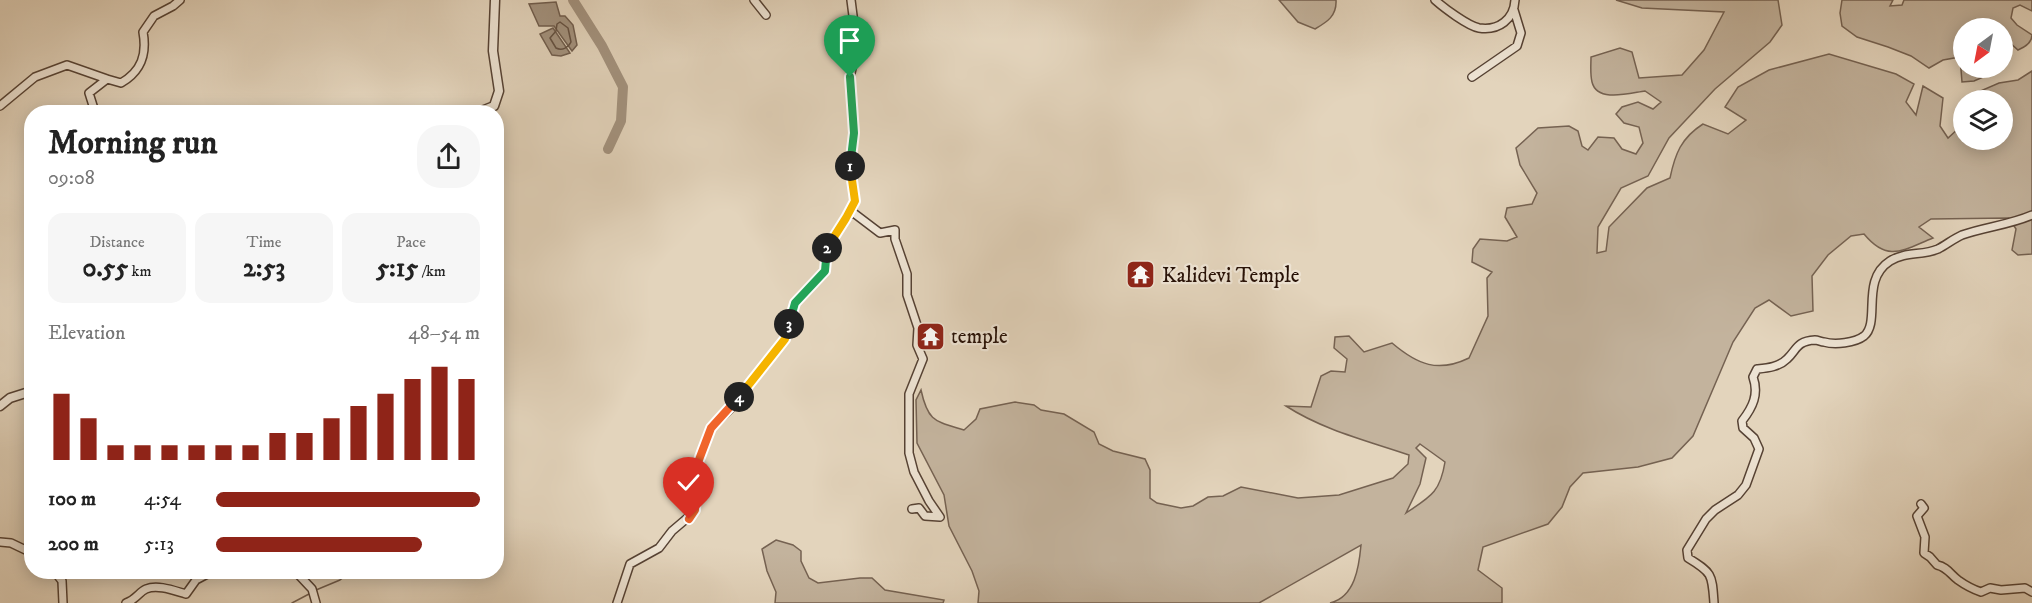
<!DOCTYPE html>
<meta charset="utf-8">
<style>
:root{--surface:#fff;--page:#f6f6f6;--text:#222;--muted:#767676;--accent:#8f2418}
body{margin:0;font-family:"IM FELL DW Pica",serif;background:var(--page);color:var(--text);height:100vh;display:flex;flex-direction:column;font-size:22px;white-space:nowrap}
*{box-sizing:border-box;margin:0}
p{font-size:20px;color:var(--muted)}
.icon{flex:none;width:33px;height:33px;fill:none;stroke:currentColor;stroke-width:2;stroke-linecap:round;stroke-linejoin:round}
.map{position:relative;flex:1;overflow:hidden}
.sheet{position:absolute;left:24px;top:105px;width:480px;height:474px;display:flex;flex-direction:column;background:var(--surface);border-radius:24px;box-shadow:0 3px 15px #0003}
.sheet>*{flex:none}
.needle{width:39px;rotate:212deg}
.tools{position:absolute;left:1953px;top:18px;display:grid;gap:12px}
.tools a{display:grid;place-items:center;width:60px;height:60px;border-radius:50%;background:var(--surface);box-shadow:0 3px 15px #0003;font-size:30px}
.pin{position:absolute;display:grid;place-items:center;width:51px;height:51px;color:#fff;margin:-62px -26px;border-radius:50% 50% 50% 0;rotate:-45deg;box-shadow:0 0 6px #0007}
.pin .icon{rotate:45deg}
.km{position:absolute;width:30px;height:30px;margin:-15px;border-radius:50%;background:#222;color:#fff;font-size:16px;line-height:30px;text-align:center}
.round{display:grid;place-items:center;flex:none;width:63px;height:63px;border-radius:24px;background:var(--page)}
.overview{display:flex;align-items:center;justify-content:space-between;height:102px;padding:0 24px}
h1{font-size:33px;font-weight:800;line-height:45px}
.stats{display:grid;grid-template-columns:repeat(3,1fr);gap:9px;height:102px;padding:6px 24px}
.stats div{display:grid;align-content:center;border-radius:15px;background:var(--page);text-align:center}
.stats b{font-size:26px;font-weight:800}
.stats small{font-size:16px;font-weight:400}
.stats p{font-size:16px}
.chart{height:168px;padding:12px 24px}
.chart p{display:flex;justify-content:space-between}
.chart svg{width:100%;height:108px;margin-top:6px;stroke:var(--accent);stroke-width:6}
ul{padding:0 24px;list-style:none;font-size:20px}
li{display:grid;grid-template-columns:96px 72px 1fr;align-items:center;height:45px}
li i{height:15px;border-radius:8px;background:var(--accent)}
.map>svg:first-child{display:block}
.green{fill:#c3b39d;stroke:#756252;stroke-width:1.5;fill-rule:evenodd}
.water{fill:#a3927e;stroke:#715e4e;stroke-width:1.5}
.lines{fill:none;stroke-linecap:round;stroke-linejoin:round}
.shore{stroke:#655242;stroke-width:1.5}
.stream{stroke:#715e4e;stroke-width:1.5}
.river{stroke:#a3927e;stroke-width:10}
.minor-casing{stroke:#564234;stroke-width:10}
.tertiary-casing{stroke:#564234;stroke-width:11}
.minor{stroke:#ede3d3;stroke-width:7}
.tertiary{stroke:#ede3d3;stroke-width:8}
.split-1-casing{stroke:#fff;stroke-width:12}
.split-2-casing{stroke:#fff;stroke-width:12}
.split-3-casing{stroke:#fff;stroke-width:12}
.split-4-casing{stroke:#fff;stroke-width:12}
.split-5-casing{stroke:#fff;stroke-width:12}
.split-6-casing{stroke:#fff;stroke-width:12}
.split-1{stroke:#22a559;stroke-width:8}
.split-2{stroke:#f5b400;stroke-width:8}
.split-3{stroke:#22a559;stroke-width:8}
.split-4{stroke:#f5b400;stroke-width:8}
.split-5{stroke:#f0652b;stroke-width:8}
.split-6{stroke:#f0652b;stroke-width:8}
.labels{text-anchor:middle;stroke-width:4.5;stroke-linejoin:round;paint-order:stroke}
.poi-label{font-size:21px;fill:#271107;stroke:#ede3d3;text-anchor:start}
</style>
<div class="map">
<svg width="2032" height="603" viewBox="0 0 2032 603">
<rect width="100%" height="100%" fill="#e3d4bc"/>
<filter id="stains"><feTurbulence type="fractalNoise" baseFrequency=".00333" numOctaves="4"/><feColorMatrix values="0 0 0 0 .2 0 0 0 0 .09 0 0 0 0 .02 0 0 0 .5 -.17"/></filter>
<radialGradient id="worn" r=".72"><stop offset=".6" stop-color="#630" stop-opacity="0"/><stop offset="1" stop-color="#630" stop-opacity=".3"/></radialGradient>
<!-- green -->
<path class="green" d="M1279,0H1336C1337,16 1327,22 1315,29L1298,22Z
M1616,0H1778L1782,25L1770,42L1715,89L1669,138L1648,176L1621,188L1598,227L1597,253L1606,251L1609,227L1647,188L1670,178C1675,154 1681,138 1703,124L1728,134L1746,120L1725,107L1738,87L1769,70L1829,54L1896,74L1914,84L1906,102L1916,115L1923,86L1943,98L1940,126L1948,138L1960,127L1961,111L1963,108L1964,140H2002V100H1971L1978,92L1999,83L2018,80L2032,71V254L2018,255L2012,250L2016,229L2009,218L1931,219L1919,227L1933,238C1903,250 1888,263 1864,234L1851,236L1828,255L1812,276L1813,311L1791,316L1769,300L1755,308L1733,342L1693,436L1672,458L1638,467L1583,473L1570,487L1562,507L1548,524L1483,547L1478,570L1502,588V603H1330C1355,597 1359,567 1361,545L1259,603H978L979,591L972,571L949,526L944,495L917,443L916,400L921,390C928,422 935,421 964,430L976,419L980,409L1015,402L1034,405L1041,410L1064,414L1094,432L1099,444L1113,451L1145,459L1150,470V498L1157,503L1181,508L1193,506L1208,497L1223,496L1241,487L1298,498L1339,495L1393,478L1408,464L1409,455C1368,441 1323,430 1286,406L1311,407L1321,376L1331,371L1345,372L1347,359L1334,348L1335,337L1349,336L1364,352L1392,343C1418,365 1438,373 1469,358L1488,316L1487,278L1492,272L1472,262L1473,249L1480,239L1507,241L1517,237L1505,217L1507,208L1532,204L1537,193L1520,165L1516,148L1538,128L1569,126L1578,131L1582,146L1588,150L1598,137L1614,138L1622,149L1636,154L1643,143L1639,127L1624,123L1616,114L1622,107L1638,102L1653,109L1661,102L1645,91C1630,93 1597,103 1592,82C1590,74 1591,65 1591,57L1620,48L1632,52L1639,78L1682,75L1704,50L1724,12L1642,8ZM1420,444L1445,462C1440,493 1430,497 1406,513L1420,484L1426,458L1416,448Z
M1842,0H1893L1890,6L1902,5L1904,0H2032V11L2020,5L2013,8L2011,18L2017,25L2032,35C2032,43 2025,47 2018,50L2008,41L2003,43L2002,28H1964V68H1989L1988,75L1974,81L1962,82L1960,57L1943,60L1929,68L1911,56L1888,47L1857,37L1842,26L1840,13Z
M776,540L793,545L801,551V561L809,578L818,583L860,578H872L885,590L944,600L943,603H775L776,592L767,571L762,549Z"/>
<!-- water -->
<path class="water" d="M556,2L560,16H565L573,25L577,45L572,51L554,26H539L529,4Z
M553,28L570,53L561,56L552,55L540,34Z"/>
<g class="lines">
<!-- shore -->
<path class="shore" d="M560,22L568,28L571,42C568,48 562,51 556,48L550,38L556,31L557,24Z"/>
<!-- stream -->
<path class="stream" d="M316,590L340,580L350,572
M292,603L309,594"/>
<!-- river -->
<path class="river" d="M573,0L602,46L623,87L621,121L608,149"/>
<defs>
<path id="minor" d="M754,0L766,15
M1435,0C1444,8 1468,26 1479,28C1499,31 1514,19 1515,0
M1472,77L1517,46L1521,33L1514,10
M0,106L35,77L67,65L107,79
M95,112L89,93L107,79L121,83C142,71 147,54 143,32L154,16L173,6L180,0
M851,211L880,233L895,230V239L907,274V295L918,328L917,345L923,359L909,394V453L914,472L929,501L940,517L925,516L919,508L912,509
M1921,504L1924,508L1917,516L1925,537L1924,553L1930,557L1937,565C1947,567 1950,574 1958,580C1965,585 1972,589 1981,592L1990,588L2001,590L2025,588L2032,592
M0,542L11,543L32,553
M55,572L62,581L63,603
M296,572L312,589L316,603
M126,603C137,599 139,592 146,589C158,584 175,591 186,594L196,580L211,572
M617,603L630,564L659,548L672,531L692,514L695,510L697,488V465L711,428L732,407L785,339L795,303L825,271L827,247L851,211L855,201L850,162L854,133L850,77L857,47L851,0
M1714,603C1712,575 1713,573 1688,558L1687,550L1706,519L1715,510L1738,495L1746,485L1759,449L1754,438L1743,428L1742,421C1753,407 1759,394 1753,377L1757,369C1767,368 1779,367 1787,359C1797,350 1796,341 1815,340C1818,340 1821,342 1824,342C1835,345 1855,343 1864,336C1881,322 1860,280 1890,261C1906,251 1922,256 1938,249C1946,245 1953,239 1962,235C1985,227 2009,225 2032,215"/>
<path id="tertiary" d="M479,112L494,106L499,91L493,51L495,0
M0,406L10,398L32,391"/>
</defs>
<!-- minor casing -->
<use href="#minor" class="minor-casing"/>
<!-- tertiary casing -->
<use href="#tertiary" class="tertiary-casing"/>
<!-- minor -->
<use href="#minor" class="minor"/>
<!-- tertiary -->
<use href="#tertiary" class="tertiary"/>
</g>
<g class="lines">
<defs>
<path id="split-1" d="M850,166L854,133L850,77"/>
<path id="split-2" d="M827,248L846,218L855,201L850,166"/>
<path id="split-3" d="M789,324L795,303L825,271L827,248"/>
<path id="split-4" d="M739,397L785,339L789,324"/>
<path id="split-5" d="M697,473V465L711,428L739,397"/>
<path id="split-6" d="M689,519L695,510L697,473"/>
</defs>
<!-- split-1 casing -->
<use href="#split-1" class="split-1-casing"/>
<!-- split-2 casing -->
<use href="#split-2" class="split-2-casing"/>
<!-- split-3 casing -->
<use href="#split-3" class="split-3-casing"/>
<!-- split-4 casing -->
<use href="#split-4" class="split-4-casing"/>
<!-- split-5 casing -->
<use href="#split-5" class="split-5-casing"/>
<!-- split-6 casing -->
<use href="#split-6" class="split-6-casing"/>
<!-- split-1 -->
<use href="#split-1" class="split-1"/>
<!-- split-2 -->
<use href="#split-2" class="split-2"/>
<!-- split-3 -->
<use href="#split-3" class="split-3"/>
<!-- split-4 -->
<use href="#split-4" class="split-4"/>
<!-- split-5 -->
<use href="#split-5" class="split-5"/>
<!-- split-6 -->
<use href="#split-6" class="split-6"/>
</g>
<!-- icons -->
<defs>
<symbol id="temple-square" viewBox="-11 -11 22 22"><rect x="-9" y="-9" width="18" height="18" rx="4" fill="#8f2418" stroke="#ede3d3"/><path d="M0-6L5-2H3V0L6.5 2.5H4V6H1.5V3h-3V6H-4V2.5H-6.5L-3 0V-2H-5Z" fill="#fff"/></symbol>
</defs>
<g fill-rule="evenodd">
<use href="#temple-square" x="1124" y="258" width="33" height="33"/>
<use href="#temple-square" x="914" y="320" width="33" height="33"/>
</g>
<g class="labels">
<!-- poi labels -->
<g class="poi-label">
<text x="1162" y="282">Kalidevi Temple</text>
<text x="951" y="343">temple</text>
</g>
</g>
<rect width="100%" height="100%" filter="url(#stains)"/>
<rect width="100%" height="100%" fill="url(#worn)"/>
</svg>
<div class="tools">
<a><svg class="needle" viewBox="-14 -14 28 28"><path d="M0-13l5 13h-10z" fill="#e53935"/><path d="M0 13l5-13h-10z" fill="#767676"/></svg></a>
<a><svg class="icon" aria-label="layers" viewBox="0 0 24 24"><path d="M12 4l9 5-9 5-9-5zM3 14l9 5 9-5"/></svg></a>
</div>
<div class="pin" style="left:850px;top:77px;background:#1e9e55"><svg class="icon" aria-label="arrive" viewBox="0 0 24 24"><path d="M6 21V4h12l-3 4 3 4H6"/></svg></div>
<div class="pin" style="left:689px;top:519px;background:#d93025"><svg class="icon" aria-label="check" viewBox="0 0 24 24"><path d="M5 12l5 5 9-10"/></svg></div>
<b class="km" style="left:850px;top:166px">1</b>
<b class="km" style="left:827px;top:248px">2</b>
<b class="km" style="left:789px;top:324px">3</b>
<b class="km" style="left:739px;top:397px">4</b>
<section class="sheet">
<div class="overview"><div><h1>Morning run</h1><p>09:08</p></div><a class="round"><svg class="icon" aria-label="share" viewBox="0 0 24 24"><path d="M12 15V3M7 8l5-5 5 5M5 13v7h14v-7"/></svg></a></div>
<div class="stats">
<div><p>Distance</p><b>0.55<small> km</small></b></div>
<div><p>Time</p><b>2:53</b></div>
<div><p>Pace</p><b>5:15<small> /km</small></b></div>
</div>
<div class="chart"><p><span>Elevation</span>48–54 m</p>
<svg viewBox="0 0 160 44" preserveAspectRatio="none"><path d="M5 44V17M15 44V27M25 44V38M35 44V38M45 44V38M55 44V38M65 44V38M75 44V38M85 44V33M95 44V33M105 44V27M115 44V22M125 44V17M135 44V11M145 44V6M155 44V11"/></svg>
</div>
<ul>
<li><b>100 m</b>4:54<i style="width:100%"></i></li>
<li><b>200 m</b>5:13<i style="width:78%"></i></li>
</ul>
</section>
</div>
